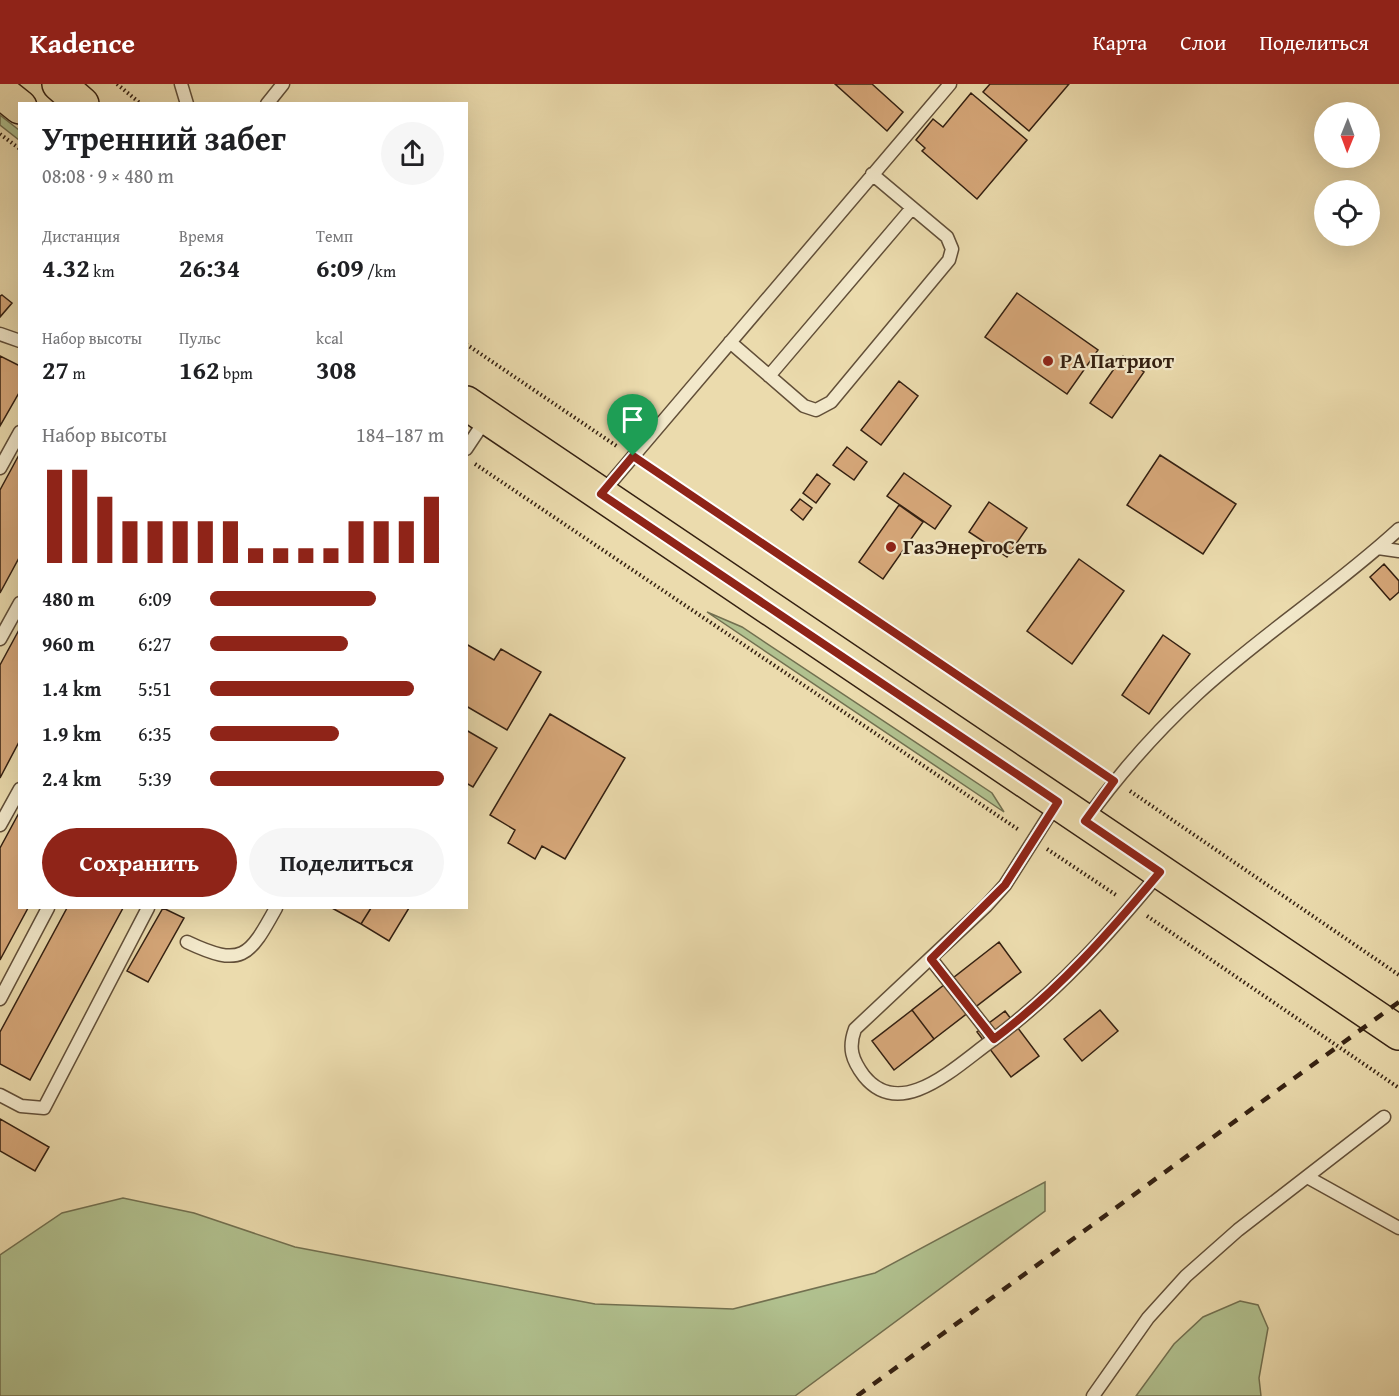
<!DOCTYPE html>
<html lang="ru">
<meta charset="utf-8">
<style>
:root{--surface:#fff;--page:#f6f6f6;--text:#202124;--muted:#757577;--accent:#8f2418}
body{margin:0;font-family:"Gentium Book Plus",serif;background:var(--page);color:var(--text);height:100vh;display:flex;flex-direction:column;font-size:22px;white-space:nowrap}
*{box-sizing:border-box;margin:0}
p{font-size:20px;color:var(--muted)}
.icon{flex:none;width:33px;height:33px;fill:none;stroke:currentColor;stroke-width:2;stroke-linecap:round;stroke-linejoin:round}
.map{position:relative;flex:1;overflow:hidden}
.details{position:absolute;left:18px;top:18px;width:450px;height:807px;display:flex;flex-direction:column;background:var(--surface);border-radius:0px;box-shadow:0 6px 24px #0002}
.details>*{flex:none}
.needle{width:39px;rotate:181deg}
.fabs{position:absolute;left:1314px;top:18px;display:grid;gap:12px}
.fabs a{display:grid;place-items:center;width:66px;height:66px;border-radius:50%;background:var(--surface);box-shadow:0 6px 24px #0002;font-size:30px}
.pin{position:absolute;display:grid;place-items:center;width:51px;height:51px;color:#fff;margin:-62px -26px;border-radius:50% 50% 50% 0;rotate:-45deg;box-shadow:0 0 6px #0007}
.pin .icon{rotate:45deg}
.round{display:grid;place-items:center;flex:none;width:63px;height:63px;border-radius:32px;background:var(--page)}
.headline{display:flex;align-items:center;justify-content:space-between;height:102px;padding:0 24px}
h1{font-size:33px;font-weight:600;line-height:45px}
.figures{display:grid;grid-template-columns:repeat(3,1fr);gap:9px;height:102px;padding:6px 24px}
.figures div{display:grid;align-content:center}
.figures b{font-size:26px;font-weight:600}
.figures small{font-size:16px;font-weight:400}
.figures p{font-size:16px}
.chart{height:168px;padding:12px 24px}
.chart p{display:flex;justify-content:space-between}
.chart svg{width:100%;height:108px;margin-top:6px;stroke:var(--accent);stroke-width:6}
.button{display:flex;gap:12px;margin-top:auto;padding:12px 24px}
.button a{flex:1;height:69px;border-radius:36px;background:var(--accent);color:#fff;font-size:24px;font-weight:600;line-height:69px;text-align:center}
.button a+a{background:var(--page);color:var(--text)}
ul{padding:0 24px;list-style:none;font-size:20px}
li{display:grid;grid-template-columns:96px 72px 1fr;align-items:center;height:45px}
li i{height:15px;border-radius:8px;background:var(--accent)}
header{display:flex;align-items:center;gap:36px;box-sizing:border-box;height:84px;padding:0 30px;background:var(--accent);color:#fff}
header strong{font-size:28px}
nav{display:flex;gap:33px;margin-inline-start:auto;font-size:21px}
.map>svg:first-child{display:block}
.green{fill:#b1c18f;stroke:#727050;stroke-width:1.5}
.building{fill:#d6a779;stroke:#342011;stroke-width:1.5}
.lines{fill:none;stroke-linecap:round;stroke-linejoin:round}
.service-casing{stroke:#624f38;stroke-width:15}
.primary-casing{stroke:#342011;stroke-width:36}
.path{stroke:#342011;stroke-width:4;stroke-dasharray:1.5 3;stroke-linecap:butt}
.service{stroke:#f2e8ca;stroke-width:12}
.primary{stroke:#ebdbad;stroke-width:33}
.rail{stroke:#342011;stroke-width:4.5;stroke-dasharray:10 10;stroke-linecap:butt}
.route-casing{stroke:#fff;stroke-width:12}
.route{stroke:#8f2418;stroke-width:8}
.poi-dot{fill:#8f2418;stroke:#f2e8ca;stroke-width:2}
.labels{text-anchor:middle;stroke-width:4.5;stroke-linejoin:round;paint-order:stroke}
.poi-label{font-size:21px;font-weight:bold;fill:#342011;stroke:#f2e8ca;text-anchor:start}
</style>
<header>
<strong>Kadence</strong>
<nav><a>Карта</a><a>Слои</a><a>Поделиться</a></nav>
</header>
<div class="map">
<svg width="1399" height="1312" viewBox="0 0 1399 1312">
<rect width="100%" height="100%" fill="#ebdbad"/>
<filter id="stains"><feTurbulence type="fractalNoise" baseFrequency=".00333" numOctaves="4"/><feColorMatrix values="0 0 0 0 .2 0 0 0 0 .09 0 0 0 0 .02 0 0 0 .5 -.17"/></filter>
<radialGradient id="worn" r=".72"><stop offset=".6" stop-color="#630" stop-opacity="0"/><stop offset="1" stop-color="#630" stop-opacity=".3"/></radialGradient>
<!-- green -->
<path class="green" d="M0,31L19,46V56L0,41Z
M707,528L742,543L992,709L1004,728Z
M1045,1098V1127L795,1312H0V1171L62,1129L123,1114L194,1129L295,1163L595,1220L733,1225L875,1189Z
M1240,1217L1258,1221L1268,1244L1259,1294L1261,1312H1136L1174,1260L1203,1233Z"/>
<!-- building -->
<path class="building" d="M835,0H872L903,28L887,47Z
M990,0H1069L1029,47L983,8Z
M971,9L1027,56L977,115L922,67L925,64L916,56L933,35L943,43Z
M1017,209L1098,266L1067,310L985,253Z
M2,211L12,219L0,233V212Z
M0,272L20,282V307L0,342Z
M1123,272L1144,288L1112,334L1090,319Z
M899,297L918,312L881,361L861,346Z
M847,363L867,378L854,396L833,381Z
M20,369V472L0,509V406Z
M1160,371L1236,420L1203,470L1127,421Z
M904,389L951,422L935,445L887,412Z
M817,390L830,400L816,419L803,409Z
M800,415L812,424L803,436L791,426Z
M989,418L1027,444L1007,473L969,448Z
M899,421L923,438L883,495L859,478Z
M1079,475L1124,507L1072,580L1027,547Z
M1384,480L1399,497V508L1390,516L1370,493Z
M20,544V656L0,694V581Z
M1163,551L1190,570L1149,630L1122,611Z
M466,560L494,576L501,565L541,588L507,646L466,622Z
M550,630L625,674L565,775L542,762L535,775L508,759L515,746L490,731Z
M466,646L497,664L473,703L466,699Z
M20,727V824H28L0,876V764Z
M67,824H123L30,996L0,980V948Z
M163,824L184,834L148,898L127,887Z
M332,824H371L361,840Z
M371,824H409L389,857L361,840Z
M999,858L1021,888L934,955L912,926Z
M912,926L934,955L894,986L872,957Z
M1100,926L1118,947L1082,977L1064,955Z
M1005,927L1039,972L1011,993L977,948Z
M0,1035L49,1063L35,1087L0,1067Z"/>
<g class="lines">
<defs>
<path id="service" d="M181,0L187,20
M267,20L283,0
M0,250L20,257
M730,258L804,322L816,326L831,318L949,176L952,165L947,153L872,90
M769,292L912,124
M466,365L486,335
M0,384L20,348
M602,409L950,0
M1378,464L1399,467
M0,555L20,519
M1085,737C1118,691 1155,649 1197,610C1261,551 1335,504 1399,445
M0,741L20,705
M187,858C242,884 249,873 276,824
M931,875L994,955C1058,907 1109,850 1160,788
M0,915L48,824
M994,955C959,979 902,1039 864,992C852,976 848,964 855,945L986,822L1005,801L1057,719
M0,1011L21,1022L44,1024L148,824
M1309,1094L1399,1144
M1093,1312L1148,1234L1186,1192L1238,1146L1384,1033"/>
<path id="primary" d="M59,0L82,20
M0,7L20,23
M466,319L1399,949"/>
</defs>
<!-- service casing -->
<use href="#service" class="service-casing"/>
<!-- primary casing -->
<use href="#primary" class="primary-casing"/>
<!-- path -->
<path class="path" d="M117,0L141,20
M0,50L20,65
M466,260L618,363
M475,380L1019,746
M647,382L1101,688
M1130,707L1399,891
M1047,765L1116,811
M1147,832L1399,1004"/>
<!-- service -->
<use href="#service" class="service"/>
<!-- primary -->
<use href="#primary" class="primary"/>
<!-- rail -->
<path class="rail" d="M857,1312L1399,918"/>
</g>
<g class="lines">
<defs>
<path id="route" d="M633,372L1114,697L1085,737L1160,788C1109,849 1058,907 994,955L931,875L1005,801L1058,718L601,410Z"/>
</defs>
<!-- route casing -->
<use href="#route" class="route-casing"/>
<!-- route -->
<use href="#route" class="route"/>
</g>
<!-- markers -->
<g class="poi-dot">
<circle cx="1048" cy="277" r="6"/>
<circle cx="891" cy="463" r="6"/>
</g>
<g class="labels">
<!-- poi labels -->
<g class="poi-label">
<text x="1060" y="284">РА Патриот</text>
<text x="903" y="470">ГазЭнергоСеть</text>
</g>
</g>
<rect width="100%" height="100%" filter="url(#stains)"/>
<rect width="100%" height="100%" fill="url(#worn)"/>
</svg>
<div class="fabs">
<a><svg class="needle" viewBox="-14 -14 28 28"><path d="M0-13l5 13h-10z" fill="#e53935"/><path d="M0 13l5-13h-10z" fill="#757577"/></svg></a>
<a><svg class="icon" aria-label="locate" viewBox="0 0 24 24"><circle cx="12" cy="12" r="6"/><path d="M12 2v4M12 18v4M2 12h4M18 12h4"/></svg></a>
</div>
<div class="pin" style="left:633px;top:372px;background:#1e9e55"><svg class="icon" aria-label="arrive" viewBox="0 0 24 24"><path d="M6 21V4h12l-3 4 3 4H6"/></svg></div>
<section class="details">
<div class="headline"><div><h1>Утренний забег</h1><p>08:08 · 9 × 480 m</p></div><a class="round"><svg class="icon" aria-label="share" viewBox="0 0 24 24"><path d="M12 15V3M7 8l5-5 5 5M5 13v7h14v-7"/></svg></a></div>
<div class="figures">
<div><p>Дистанция</p><b>4.32<small> km</small></b></div>
<div><p>Время</p><b>26:34</b></div>
<div><p>Темп</p><b>6:09<small> /km</small></b></div>
</div>
<div class="figures">
<div><p>Набор высоты</p><b>27<small> m</small></b></div>
<div><p>Пульс</p><b>162<small> bpm</small></b></div>
<div><p>kcal</p><b>308</b></div>
</div>
<div class="chart"><p><span>Набор высоты</span>184–187 m</p>
<svg viewBox="0 0 160 44" preserveAspectRatio="none"><path d="M5 44V6M15 44V6M25 44V17M35 44V27M45 44V27M55 44V27M65 44V27M75 44V27M85 44V38M95 44V38M105 44V38M115 44V38M125 44V27M135 44V27M145 44V27M155 44V17"/></svg>
</div>
<ul>
<li><b>480 m</b>6:09<i style="width:71%"></i></li>
<li><b>960 m</b>6:27<i style="width:59%"></i></li>
<li><b>1.4 km</b>5:51<i style="width:87%"></i></li>
<li><b>1.9 km</b>6:35<i style="width:55%"></i></li>
<li><b>2.4 km</b>5:39<i style="width:100%"></i></li>
</ul>
<div class="button"><a>Сохранить</a><a>Поделиться</a></div>
</section>
</div>
